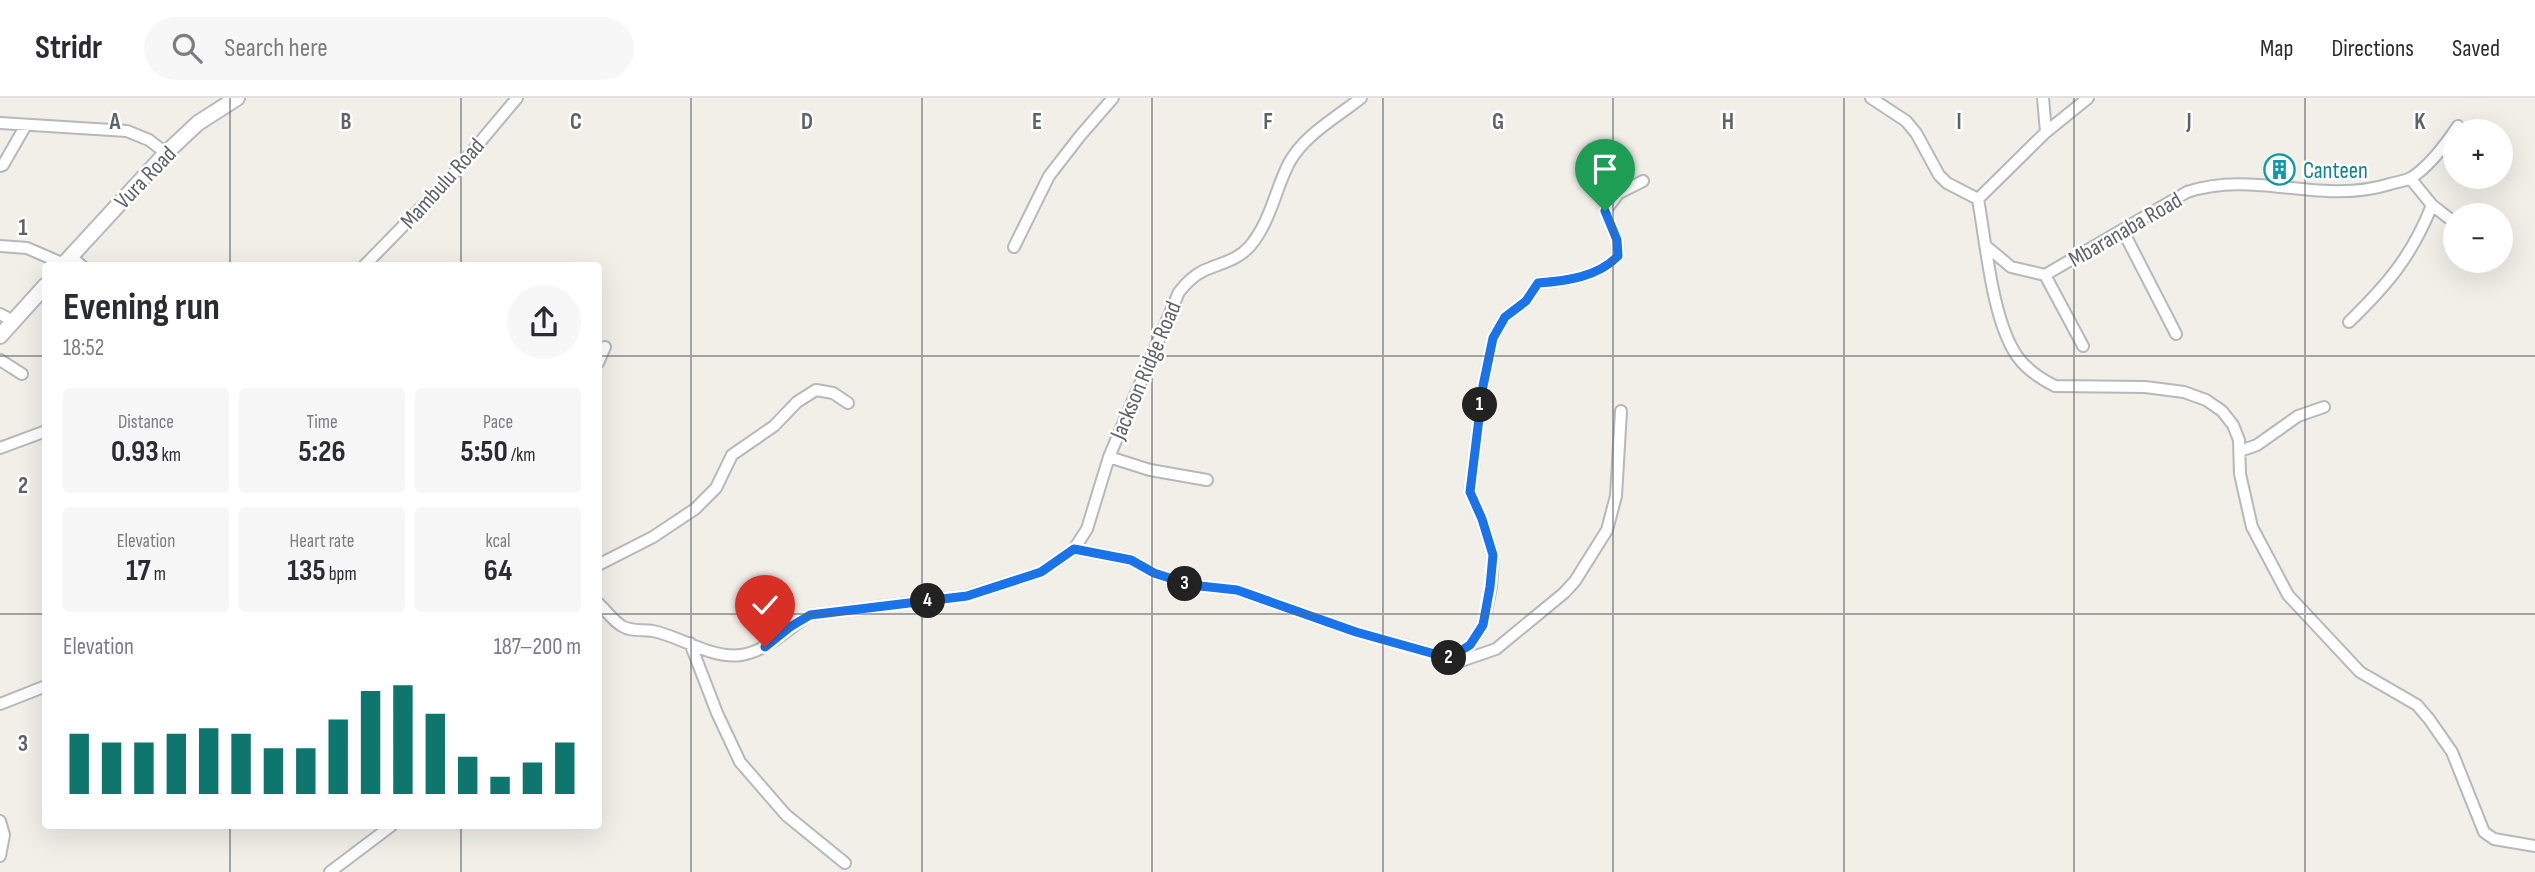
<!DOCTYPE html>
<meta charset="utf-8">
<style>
:root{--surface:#fff;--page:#f7f7f7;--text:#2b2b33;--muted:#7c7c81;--line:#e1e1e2;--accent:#0f766e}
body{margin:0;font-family:"Sofia Sans Condensed",sans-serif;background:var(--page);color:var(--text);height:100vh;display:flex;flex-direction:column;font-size:26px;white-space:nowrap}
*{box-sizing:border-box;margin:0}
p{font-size:23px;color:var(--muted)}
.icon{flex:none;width:38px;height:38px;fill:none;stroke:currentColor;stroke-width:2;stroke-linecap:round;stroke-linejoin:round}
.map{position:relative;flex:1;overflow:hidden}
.side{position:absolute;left:42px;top:164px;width:560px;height:567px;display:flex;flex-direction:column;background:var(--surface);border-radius:7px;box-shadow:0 7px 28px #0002}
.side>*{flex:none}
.fabs{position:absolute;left:2443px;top:21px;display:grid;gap:14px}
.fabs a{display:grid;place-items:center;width:70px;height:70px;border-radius:50%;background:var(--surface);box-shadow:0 7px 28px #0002;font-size:35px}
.pin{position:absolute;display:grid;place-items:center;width:60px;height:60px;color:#fff;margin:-72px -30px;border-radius:50% 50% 50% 0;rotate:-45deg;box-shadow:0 0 7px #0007}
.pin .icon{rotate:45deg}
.km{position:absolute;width:35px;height:35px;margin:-18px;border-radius:50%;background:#222;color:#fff;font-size:19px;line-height:35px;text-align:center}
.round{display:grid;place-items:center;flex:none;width:74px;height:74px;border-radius:37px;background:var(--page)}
.summary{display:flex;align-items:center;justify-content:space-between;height:119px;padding:0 21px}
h1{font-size:38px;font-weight:700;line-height:52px}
.stats{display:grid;grid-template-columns:repeat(3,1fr);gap:10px;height:119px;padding:7px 21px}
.stats div{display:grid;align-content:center;border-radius:7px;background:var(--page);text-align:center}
.stats b{font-size:30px;font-weight:700}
.stats small{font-size:19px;font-weight:400}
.stats p{font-size:19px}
.chart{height:196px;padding:14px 21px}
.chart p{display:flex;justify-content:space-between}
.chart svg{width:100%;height:126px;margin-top:7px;stroke:var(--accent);stroke-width:6}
header{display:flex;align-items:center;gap:42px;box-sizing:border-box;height:98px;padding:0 35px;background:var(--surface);border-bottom:2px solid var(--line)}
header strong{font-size:33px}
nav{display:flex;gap:38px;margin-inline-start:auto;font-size:24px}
.search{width:490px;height:63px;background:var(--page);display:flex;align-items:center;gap:18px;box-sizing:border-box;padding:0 24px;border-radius:38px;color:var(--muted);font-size:26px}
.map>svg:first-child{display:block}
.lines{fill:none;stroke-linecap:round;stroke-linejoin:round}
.street-casing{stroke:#b5b8bc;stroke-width:14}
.secondary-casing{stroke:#b6babf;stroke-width:18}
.street{stroke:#fff;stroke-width:10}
.secondary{stroke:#fff;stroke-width:14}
.route-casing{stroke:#fff;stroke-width:14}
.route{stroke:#1a73e8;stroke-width:9}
.grid{fill:none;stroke:#5f6368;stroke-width:2;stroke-opacity:0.55}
.labels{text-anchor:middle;stroke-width:5;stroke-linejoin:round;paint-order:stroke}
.culture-label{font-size:23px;fill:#0d838f;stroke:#fff;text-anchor:start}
.street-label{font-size:23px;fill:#5f6368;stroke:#fff}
.grid-label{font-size:23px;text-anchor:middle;font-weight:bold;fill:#5f6368;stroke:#fff;stroke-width:5;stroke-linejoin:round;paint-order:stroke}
</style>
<header>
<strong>Stridr</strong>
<div class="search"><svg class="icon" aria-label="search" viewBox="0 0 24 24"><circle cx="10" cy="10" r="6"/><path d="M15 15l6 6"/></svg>Search here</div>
<nav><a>Map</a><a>Directions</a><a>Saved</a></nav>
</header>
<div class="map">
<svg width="2535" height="774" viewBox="0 0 2535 774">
<rect width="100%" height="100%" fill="#f1efe8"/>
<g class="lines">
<defs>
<path id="street" d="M1871,0L1906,23L1916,35L1939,77L1947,85L1978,101
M2043,0L2046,34
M0,25L127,33L149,42L166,55
M0,68L3,67L26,27
M2410,80L2432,107L2455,125
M1978,101C1986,145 1992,222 2017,258C2026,271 2041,281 2055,288L2145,289L2184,294L2206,302L2222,313L2233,327L2239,342L2240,376L2252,429L2288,497L2360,574L2417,607L2429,621L2452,654L2484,734L2494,741L2535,748
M1978,101L2046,34L2088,0
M2123,133L2176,236
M0,148L27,150L64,166
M1986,148L2011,169L2045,177L2187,94C2255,71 2321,108 2390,86C2397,84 2405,83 2411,80C2430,68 2446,46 2458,28
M1014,149L1049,78L1080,38L1113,0
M71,159L82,168
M364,168L449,81L517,0
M2045,177L2083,248
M0,216L13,223
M2349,224C2387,187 2412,158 2432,107
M0,262L22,276
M598,265L605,249
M0,350L46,333
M2240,353L2257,347L2298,318L2324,309
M1109,359L1150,372L1207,382
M1074,451L1131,462L1154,475L1191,487L1237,492L1356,534L1461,563L1496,551L1564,495L1575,483L1607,432L1616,398L1621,313
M598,467L653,439L695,411L716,390L732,357L774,328L797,304L816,292L833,295L848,305
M598,505C606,512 613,523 622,528C631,534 643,531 653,533C682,539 711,561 741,557C768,553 788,530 810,517L966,498L1041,474L1074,451L1087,431L1109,359L1179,194C1186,185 1193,178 1203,173C1220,165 1237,163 1250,148C1271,123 1275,92 1289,65C1304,37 1337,19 1361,0
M690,545L717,615L740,664L786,717L845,765
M1449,560L1470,547L1483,527L1491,489L1493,457L1482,421L1470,394L1483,288L1493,240L1505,219L1526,203L1538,185C1566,183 1598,179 1618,158L1617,142L1605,113L1619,95L1643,83
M0,606L46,588
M0,723L4,737L0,758
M330,774L391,728"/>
<path id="secondary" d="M62,168L166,55L198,25L237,0
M0,238L46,187"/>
</defs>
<!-- street casing -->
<use href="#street" class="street-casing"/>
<!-- secondary casing -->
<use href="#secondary" class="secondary-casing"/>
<!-- street -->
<use href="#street" class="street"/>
<!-- secondary -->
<use href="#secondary" class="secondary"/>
</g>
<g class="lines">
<defs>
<path id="route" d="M765,549L790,529L810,517L967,498L1041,474L1074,451L1131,462L1154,475L1191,487L1237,492L1356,534L1449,560L1470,547L1483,527L1490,489L1493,457L1482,421L1470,394L1483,288L1493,240L1505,219L1526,203L1538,185C1566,183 1598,179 1618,158L1617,142L1605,113"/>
</defs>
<!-- route casing -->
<use href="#route" class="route-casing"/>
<!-- route -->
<use href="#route" class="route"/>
</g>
<!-- grid -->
<path class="grid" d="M230,0V168M461,0V168M691,0V774M922,0V774M1152,0V774M1383,0V774M1613,0V774M1844,0V774M2074,0V774M2305,0V774M0,258H46M598,258H2535M0,516H46M598,516H2535M230,728V774M461,728V774"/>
<!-- icons -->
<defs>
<symbol id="building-ring" viewBox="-11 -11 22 22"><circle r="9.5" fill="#fff" stroke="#0f9aa8" stroke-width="1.5"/><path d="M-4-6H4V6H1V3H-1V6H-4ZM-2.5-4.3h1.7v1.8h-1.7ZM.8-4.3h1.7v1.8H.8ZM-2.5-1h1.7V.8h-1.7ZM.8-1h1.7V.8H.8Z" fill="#0f9aa8"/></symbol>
</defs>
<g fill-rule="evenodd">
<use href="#building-ring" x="2262" y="54" width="35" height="35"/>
</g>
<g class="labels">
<!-- culture labels -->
<g class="culture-label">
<text x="2303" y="80">Canteen</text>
</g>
<!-- street labels -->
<g class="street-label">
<text transform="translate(145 79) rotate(-46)" y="8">Vura Road</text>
<text transform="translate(442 85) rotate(-48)" y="8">Mambulu Road</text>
<text transform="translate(2125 131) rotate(-30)" y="8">Mbaranaba Road</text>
<text transform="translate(1145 272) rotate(-67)" y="8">Jackson Ridge Road</text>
</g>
</g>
<g class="grid-label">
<text x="115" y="31">A</text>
<text x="346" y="31">B</text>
<text x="576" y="31">C</text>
<text x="807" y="31">D</text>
<text x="1037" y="31">E</text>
<text x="1268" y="31">F</text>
<text x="1498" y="31">G</text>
<text x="1728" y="31">H</text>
<text x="1959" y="31">I</text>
<text x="2189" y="31">J</text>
<text x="2420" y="31">K</text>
<text x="23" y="137">1</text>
<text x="23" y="395">2</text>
<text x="23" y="653">3</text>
</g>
</svg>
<div class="fabs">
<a>+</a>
<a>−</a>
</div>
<div class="pin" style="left:1605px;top:113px;background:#1e9e55"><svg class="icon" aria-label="arrive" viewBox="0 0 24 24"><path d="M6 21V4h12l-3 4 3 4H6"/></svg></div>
<div class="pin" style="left:765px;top:549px;background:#d93025"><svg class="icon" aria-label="check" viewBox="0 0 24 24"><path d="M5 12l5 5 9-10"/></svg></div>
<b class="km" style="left:1480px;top:307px">1</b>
<b class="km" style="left:1449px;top:560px">2</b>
<b class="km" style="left:1185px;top:486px">3</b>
<b class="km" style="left:928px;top:503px">4</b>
<section class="side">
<div class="summary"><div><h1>Evening run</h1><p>18:52</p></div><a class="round"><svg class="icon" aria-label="share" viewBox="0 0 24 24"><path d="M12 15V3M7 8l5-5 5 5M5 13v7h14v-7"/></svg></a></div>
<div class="stats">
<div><p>Distance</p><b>0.93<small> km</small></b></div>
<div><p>Time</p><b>5:26</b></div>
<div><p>Pace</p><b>5:50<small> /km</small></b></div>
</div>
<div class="stats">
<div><p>Elevation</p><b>17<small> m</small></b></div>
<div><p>Heart rate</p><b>135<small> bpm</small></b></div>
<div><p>kcal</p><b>64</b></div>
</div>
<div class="chart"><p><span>Elevation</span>187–200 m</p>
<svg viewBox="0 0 160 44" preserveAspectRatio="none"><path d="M5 44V23M15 44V26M25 44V26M35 44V23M45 44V21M55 44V23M65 44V28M75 44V28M85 44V18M95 44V8M105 44V6M115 44V16M125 44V31M135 44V38M145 44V33M155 44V26"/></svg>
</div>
</section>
</div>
